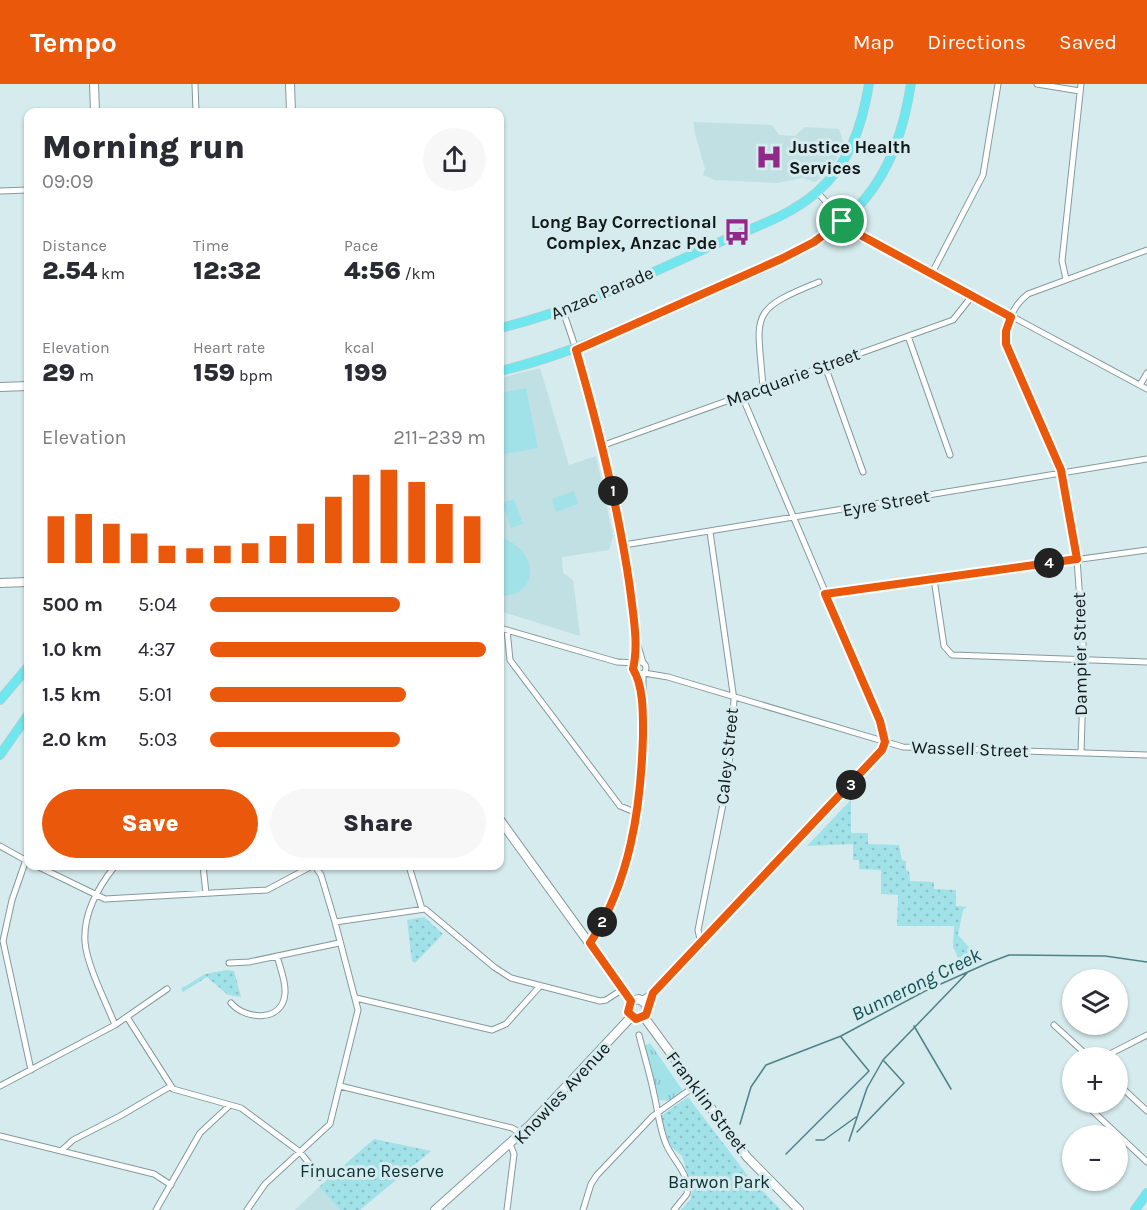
<!DOCTYPE html>
<meta charset="utf-8">
<style>
:root{--surface:#fff;--page:#f7f7f7;--text:#2b2b33;--muted:#7c7c81;--accent:#ea580c}
body{margin:0;font-family:Karla,sans-serif;background:var(--page);color:var(--text);height:100vh;display:flex;flex-direction:column;font-size:22px;white-space:nowrap}
*{box-sizing:border-box;margin:0}
p{font-size:20px;color:var(--muted)}
.icon{flex:none;width:33px;height:33px;fill:none;stroke:currentColor;stroke-width:2;stroke-linecap:round;stroke-linejoin:round}
.map{position:relative;flex:1;overflow:hidden}
.panel{position:absolute;left:24px;top:24px;width:480px;height:762px;display:flex;flex-direction:column;background:var(--surface);border-radius:12px;box-shadow:0 2px 4px #0004}
.panel>*{flex:none}
.controls{position:absolute;left:1062px;top:885px;display:grid;gap:12px}
.controls a{display:grid;place-items:center;width:66px;height:66px;border-radius:50%;background:var(--surface);box-shadow:0 2px 4px #0004;font-size:30px}
.pin{position:absolute;display:grid;place-items:center;width:51px;height:51px;color:#fff;margin:-26px;border:3px solid #fff;border-radius:50%;box-shadow:0 2px 6px #0007}
.km{position:absolute;width:30px;height:30px;margin:-15px;border-radius:50%;background:#222;color:#fff;font-size:16px;line-height:30px;text-align:center}
.round{display:grid;place-items:center;flex:none;width:63px;height:63px;border-radius:32px;background:var(--page)}
.overview{display:flex;align-items:center;justify-content:space-between;height:102px;padding:0 18px}
h1{font-size:33px;font-weight:800;line-height:45px}
.figures{display:grid;grid-template-columns:repeat(3,1fr);gap:9px;height:102px;padding:6px 18px}
.figures div{display:grid;align-content:center}
.figures b{font-size:26px;font-weight:800}
.figures small{font-size:16px;font-weight:400}
.figures p{font-size:16px}
.chart{height:168px;padding:12px 18px}
.chart p{display:flex;justify-content:space-between}
.chart svg{width:100%;height:108px;margin-top:6px;stroke:var(--accent);stroke-width:6}
.primary-button{display:flex;gap:12px;margin-top:auto;padding:12px 18px}
.primary-button a{flex:1;height:69px;border-radius:36px;background:var(--accent);color:#fff;font-size:24px;font-weight:800;line-height:69px;text-align:center}
.primary-button a+a{background:var(--page);color:var(--text)}
ul{padding:0 18px;list-style:none;font-size:20px}
li{display:grid;grid-template-columns:96px 72px 1fr;align-items:center;height:45px}
li i{height:15px;border-radius:8px;background:var(--accent)}
header{display:flex;align-items:center;gap:36px;box-sizing:border-box;height:84px;padding:0 30px;background:var(--accent);color:#fff}
header strong{font-size:28px}
nav{display:flex;gap:33px;margin-inline-start:auto;font-size:21px}
.map>svg:first-child{display:block}
.built{fill:#c0e0e3}
.grass{fill:url(#grass-tufts)}
.park{fill:url(#park-dots)}
.pitch{fill:#a1e1e8}
.lines{fill:none;stroke-linecap:round;stroke-linejoin:round}
.stream{stroke:#4e8288;stroke-width:1.5}
.street-casing{stroke:#859a9c;stroke-width:7}
.secondary-casing{stroke:#859a9c;stroke-width:10}
.primary-casing{stroke:#c6c8c8;stroke-width:10}
.street{stroke:#fff;stroke-width:5}
.secondary{stroke:#fff;stroke-width:8}
.primary{stroke:#70e6ef;stroke-width:9}
.route-casing{stroke:#fff;stroke-width:12}
.route{stroke:#ea580c;stroke-width:8}
.labels{text-anchor:middle;stroke-width:6;stroke-linejoin:round;paint-order:stroke}
.poi-label{font-size:18px;font-weight:bold;fill:#101819;stroke:#d5ebed;text-anchor:start}
.street-label{font-size:18px;fill:#101819;stroke:#d5ebed}
.park-label{font-size:18px;fill:#092f32;stroke:#d5ebed}
.water-label{font-size:20px;font-style:italic;fill:#115157;stroke:#d5ebed}
</style>
<header>
<strong>Tempo</strong>
<nav><a>Map</a><a>Directions</a><a>Saved</a></nav>
</header>
<div class="map">
<svg width="1147" height="1126" viewBox="0 0 1147 1126">
<defs>
<pattern id="grass-tufts" width="24" height="20" patternUnits="userSpaceOnUse" patternTransform="scale(1.5)"><rect width="24" height="20" fill="#a1e1e8"/><path d="M3 7l-1-3M5 7V3M7 7l1-3M15 17l-1-3M17 17v-4M19 17l1-3" fill="none" stroke="#8ac0c6"/></pattern>
<pattern id="park-dots" width="8" height="8" patternUnits="userSpaceOnUse" patternTransform="scale(1.5)"><rect width="8" height="8" fill="#a1e1e8"/><path d="M2 2h.1M6 6h.1" fill="none" stroke="#8ac0c6" stroke-width="1.8" stroke-linecap="round"/></pattern>
</defs>
<rect width="100%" height="100%" fill="#d5ebed"/>
<!-- built -->
<path class="built" d="M694,38L772,41L779,51L795,52L805,43L839,45L845,62L826,89L815,98L802,94L777,99L715,96L703,91L705,85L694,46Z
M540,284L569,381L596,372L613,452L609,466L562,473L563,489L573,496L580,552L500,527V294Z
M319,1103L340,1126H295Z"/>
<!-- grass -->
<path class="grass" d="M650,959L683,1007L669,1017L659,1016L644,962Z"/>
<!-- park -->
<path class="park" d="M851,716V749H868V760L899,761L902,776L906,777V786L909,787L910,797L934,798V805L956,806V822L967,823L963,826L958,851L977,872L962,881L953,863L954,842H897L898,811L881,810V786L859,785V776H853V760L807,762Z
M424,833L443,850L415,879L412,877L407,836Z
M227,886L234,887L241,913L228,911L207,893L183,908L181,905L205,890Z
M688,1013L748,1092L781,1126H681L691,1115L692,1105L682,1072L669,1061L661,1032Z
M374,1055L431,1067L360,1126H340L319,1103Z"/>
<!-- pitch -->
<path class="pitch" d="M526,304L538,364L500,371V309Z
M574,407L578,420L556,428L552,415Z
M514,415L523,440L511,444L502,419Z
M500,453C538,465 542,512 500,512Z"/>
<g class="lines">
<!-- stream -->
<path class="stream" d="M914,942L951,1005
M740,1040L751,1003L766,981L841,952L925,907L988,879L1009,871L1105,872L1147,878
M857,1048L904,999L884,977
M816,1056H824L856,1033
M849,1057L867,1004L883,976L967,889
M786,1070L869,987L841,953"/>
<defs>
<path id="street" d="M195,0L196,28
M1037,0L1080,7
M0,107L28,106
M817,108L853,147L1147,305
M932,189L983,91L998,0
M1066,195L1062,177L1081,0
M563,227C603,341 629,459 637,579
M908,252L950,371
M825,282L863,388
M1140,301L1147,289
M763,304C758,231 746,227 819,198
M604,361L953,236L972,212
M624,461L1147,375
M934,495L944,562L952,571L1147,578
M825,510L1147,466
M500,544L617,578L636,579
M507,546L510,576L620,722L637,729
M637,558L643,579
M634 584a6 6 0 1 1 12 0a6 6 0 1 1-12 0Z
M644,589L668,593L903,663L1147,671
M643,590V612
M1081,668L1084,575L1077,475L1063,393L1009,269C1002,248 1010,224 1028,210L1147,166
M0,762L27,777
M28,770L12,816L3,857L31,986
M37,782L105,815L267,806L312,782
M203,782L206,809
M409,782L422,825
M335,838L425,825L494,883L511,894L600,917L606,916L623,905
M590,859C637,786 656,673 636,589
M701,860L698,846L728,695L734,616L710,448
M229,879L249,878L339,859
M356,914L492,946L506,940L540,902
M641,916L653,909L876,675L885,658L880,637L742,312
M231,919C245,936 283,939 285,909C286,897 280,884 277,872
M127,933L173,1005L241,1024L300,1068L320,1093
M115,941C106,918 87,882 85,858C83,830 99,802 115,782
M1054,941L1090,974
M639,951C644,971 650,990 654,1010C658,1027 659,1043 666,1060C673,1077 690,1089 687,1110L674,1126
M1102,974L1147,951
M1072,999V1007
M1118,1000L1147,1027
M0,1002L115,941L167,905
M340,1002L512,1044L522,1050
M1083,1018L1147,1078
M0,1052L154,1090L171,1101
M61,1067L73,1056L120,1032L171,1002
M156,1126L200,1049L229,1022
M247,1126L265,1100L330,1040L358,926L335,838L321,791L315,782
M507,1126L514,1070L510,1060
M583,1126L591,1100L597,1091L653,1032L695,1002"/>
<path id="secondary" d="M94,0L95,28
M290,0L291,28
M0,303L28,302
M0,499L28,498
M500,736L631,917
M631,917L628,928L635,935
M631,917L639,915L646,920L647,928L644,933
M644,933L747,1073L799,1126
M435,1126L530,1041L631,933"/>
<path id="primary" d="M500,244C577,226 648,190 720,158C752,144 790,132 817,108C850,79 862,42 869,0
M500,287C568,271 631,242 695,213C753,188 822,166 864,116C892,83 904,43 911,0
M0,616L28,583
M0,671L28,631
M1135,1126L1147,1109"/>
</defs>
<!-- street casing -->
<use href="#street" class="street-casing"/>
<!-- secondary casing -->
<use href="#secondary" class="secondary-casing"/>
<!-- primary casing -->
<use href="#primary" class="primary-casing"/>
<!-- street -->
<use href="#street" class="street"/>
<!-- secondary -->
<use href="#secondary" class="secondary"/>
<!-- primary -->
<use href="#primary" class="primary"/>
</g>
<g class="lines">
<defs>
<path id="route" d="M842,137L853,147L1011,233L1006,247V260L1061,386L1077,475L825,510L880,637L885,658L882,666L653,909L646,931L636,935L628,928L631,917L590,859C630,798 641,724 643,652C643,632 644,603 633,585C639,560 633,531 630,504C618,422 599,345 576,266L781,175L814,158Z"/>
</defs>
<!-- route casing -->
<use href="#route" class="route-casing"/>
<!-- route -->
<use href="#route" class="route"/>
</g>
<!-- icons -->
<defs>
<symbol id="hospital-bare" viewBox="-9 -9 18 18"><path d="M-5-5h3v3.5h4V-5h3V5h-3V1.5h-4V5h-3Z" fill="#94288a" stroke="#d5ebed" stroke-width="2.5" paint-order="stroke"/></symbol>
<symbol id="bus-bare" viewBox="-9 -9 18 18"><path d="M-5-6H5V4H4V6H2V4H-2V6H-4V4H-5ZM-3.5-4V0h7V-4ZM-3.5 1.2v1.5H-2V1.2ZM2 1.2v1.5H3.5V1.2Z" fill="#94288a" stroke="#d5ebed" stroke-width="2.5" paint-order="stroke"/></symbol>
</defs>
<g fill-rule="evenodd">
<use href="#hospital-bare" x="750" y="54" width="38" height="38"/>
<use href="#bus-bare" x="718" y="129" width="38" height="38"/>
</g>
<g class="labels">
<!-- poi labels -->
<g class="poi-label">
<text x="789" y="69">Justice Health<tspan x="789" dy="21">Services</tspan></text>
<text x="717" y="144" text-anchor="end">Long Bay Correctional<tspan x="717" dy="21">Complex, Anzac Pde</tspan></text>
</g>
<!-- street labels -->
<g class="street-label">
<text transform="translate(602 209) rotate(-23)" y="6">Anzac Parade</text>
<text transform="translate(793 293) rotate(-20)" y="6">Macquarie Street</text>
<text transform="translate(886 419) rotate(-10)" y="6">Eyre Street</text>
<text transform="translate(1080 570) rotate(-91)" y="6">Dampier Street</text>
<text transform="translate(970 665) rotate(2)" y="6">Wassell Street</text>
<text transform="translate(727 672) rotate(-84)" y="6">Caley Street</text>
<text transform="translate(562 1009) rotate(-47)" y="6">Knowles Avenue</text>
<text transform="translate(707 1018) rotate(53)" y="6">Franklin Street</text>
</g>
<!-- park labels -->
<g class="park-label">
<text x="372" y="1093">Finucane Reserve</text>
<text x="719" y="1104">Barwon Park</text>
</g>
<!-- water labels -->
<g class="water-label">
<text transform="translate(916 900) rotate(-26)" y="7">Bunnerong Creek</text>
</g>
</g>
</svg>
<div class="controls">
<a><svg class="icon" aria-label="layers" viewBox="0 0 24 24"><path d="M12 4l9 5-9 5-9-5zM3 14l9 5 9-5"/></svg></a>
<a>+</a>
<a>−</a>
</div>
<div class="pin" style="left:842px;top:137px;background:#1e9e55"><svg class="icon" aria-label="arrive" viewBox="0 0 24 24"><path d="M6 21V4h12l-3 4 3 4H6"/></svg></div>
<b class="km" style="left:613px;top:407px">1</b>
<b class="km" style="left:602px;top:838px">2</b>
<b class="km" style="left:851px;top:701px">3</b>
<b class="km" style="left:1049px;top:479px">4</b>
<section class="panel">
<div class="overview"><div><h1>Morning run</h1><p>09:09</p></div><a class="round"><svg class="icon" aria-label="share" viewBox="0 0 24 24"><path d="M12 15V3M7 8l5-5 5 5M5 13v7h14v-7"/></svg></a></div>
<div class="figures">
<div><p>Distance</p><b>2.54<small> km</small></b></div>
<div><p>Time</p><b>12:32</b></div>
<div><p>Pace</p><b>4:56<small> /km</small></b></div>
</div>
<div class="figures">
<div><p>Elevation</p><b>29<small> m</small></b></div>
<div><p>Heart rate</p><b>159<small> bpm</small></b></div>
<div><p>kcal</p><b>199</b></div>
</div>
<div class="chart"><p><span>Elevation</span>211–239 m</p>
<svg viewBox="0 0 160 44" preserveAspectRatio="none"><path d="M5 44V25M15 44V24M25 44V28M35 44V32M45 44V37M55 44V38M65 44V37M75 44V36M85 44V33M95 44V28M105 44V17M115 44V8M125 44V6M135 44V11M145 44V20M155 44V25"/></svg>
</div>
<ul>
<li><b>500 m</b>5:04<i style="width:69%"></i></li>
<li><b>1.0 km</b>4:37<i style="width:100%"></i></li>
<li><b>1.5 km</b>5:01<i style="width:71%"></i></li>
<li><b>2.0 km</b>5:03<i style="width:69%"></i></li>
</ul>
<div class="primary-button"><a>Save</a><a>Share</a></div>
</section>
</div>
